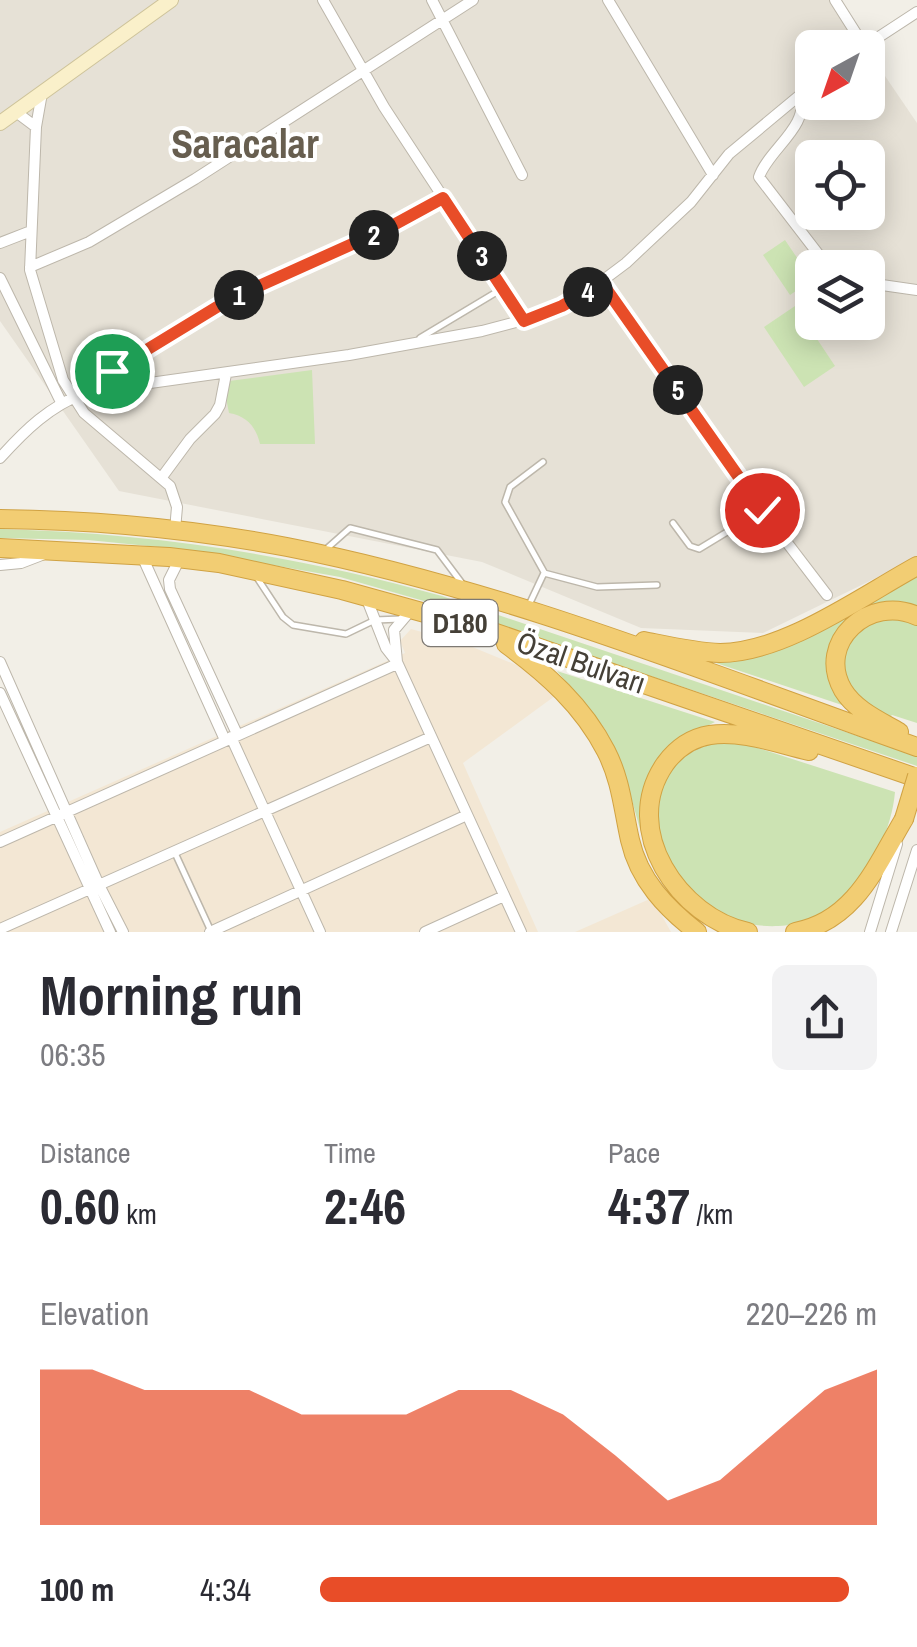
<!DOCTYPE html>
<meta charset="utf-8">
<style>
:root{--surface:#fff;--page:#f2f2f3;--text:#2b2b33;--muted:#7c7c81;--accent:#e84d28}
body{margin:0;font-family:"Archivo Narrow",sans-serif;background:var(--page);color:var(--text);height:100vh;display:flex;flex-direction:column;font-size:38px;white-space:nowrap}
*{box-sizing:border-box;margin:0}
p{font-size:32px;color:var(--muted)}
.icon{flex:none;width:55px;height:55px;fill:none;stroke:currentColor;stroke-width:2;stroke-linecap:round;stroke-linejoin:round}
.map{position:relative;height:932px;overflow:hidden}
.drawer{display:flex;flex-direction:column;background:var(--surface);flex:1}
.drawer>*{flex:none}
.needle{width:65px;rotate:220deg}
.tools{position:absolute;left:795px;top:30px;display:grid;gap:20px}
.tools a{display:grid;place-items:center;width:90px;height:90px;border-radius:15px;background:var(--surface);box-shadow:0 5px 25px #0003;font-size:50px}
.pin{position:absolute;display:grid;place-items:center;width:85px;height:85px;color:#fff;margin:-42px;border:5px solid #fff;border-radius:50%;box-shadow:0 2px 10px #0007}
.km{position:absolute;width:50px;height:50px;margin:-25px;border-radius:50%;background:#222;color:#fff;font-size:28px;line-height:50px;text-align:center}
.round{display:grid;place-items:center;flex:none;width:105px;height:105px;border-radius:15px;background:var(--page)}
.summary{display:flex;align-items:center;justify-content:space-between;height:170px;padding:0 40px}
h1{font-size:55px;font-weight:700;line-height:75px}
.stats{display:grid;grid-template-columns:repeat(3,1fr);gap:15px;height:170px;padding:10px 40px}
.stats div{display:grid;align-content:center}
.stats b{font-size:50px;font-weight:700}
.stats small{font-size:28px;font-weight:400}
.stats p{font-size:28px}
.chart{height:280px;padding:20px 40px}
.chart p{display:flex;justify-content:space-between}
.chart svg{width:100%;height:180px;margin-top:10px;fill:var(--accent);opacity:.7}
ul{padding:0 40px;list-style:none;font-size:32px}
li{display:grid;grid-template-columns:160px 120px 1fr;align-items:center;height:75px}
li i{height:25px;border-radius:12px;background:var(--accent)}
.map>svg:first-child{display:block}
.residential{fill:#e6e1d6;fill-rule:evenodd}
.commercial{fill:#f3e7d4}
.green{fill:#cce3b3}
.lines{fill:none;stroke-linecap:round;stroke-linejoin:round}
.lane-casing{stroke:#bdb7ab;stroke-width:8}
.street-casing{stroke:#bdb7ab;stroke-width:12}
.secondary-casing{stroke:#cec39a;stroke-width:16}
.highway-casing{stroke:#d0a243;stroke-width:20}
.lane{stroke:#fff;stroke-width:5}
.street{stroke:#fff;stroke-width:10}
.secondary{stroke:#faf0ca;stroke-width:14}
.highway{stroke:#f2cd73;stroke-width:18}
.highway-bridge-casing{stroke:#d0a243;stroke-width:20;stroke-linecap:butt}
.highway-bridge{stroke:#f2cd73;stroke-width:18}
.route-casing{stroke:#fff;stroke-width:20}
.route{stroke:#e84d28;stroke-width:12}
.labels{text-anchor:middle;stroke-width:8;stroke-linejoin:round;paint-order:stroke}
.shield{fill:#fff;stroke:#7d7973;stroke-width:2.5}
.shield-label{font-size:28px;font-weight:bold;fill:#454037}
.street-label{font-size:30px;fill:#454037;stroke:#fff}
.district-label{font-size:40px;font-weight:bold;fill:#675e4f;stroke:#fff}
</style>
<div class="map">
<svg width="917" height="932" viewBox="0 0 917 932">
<rect width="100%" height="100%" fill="#f2efe7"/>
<!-- residential -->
<path class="residential" d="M0,0H837L865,47L812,48V102H868V51L917,123V558L763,633L641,628L482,562L119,491L0,321ZM812,158H868V212H812ZM812,268H868V322H812Z"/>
<!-- commercial -->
<path class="commercial" d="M411,629L465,644L531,671L559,693L463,763L538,932H0V832L405,653L400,641Z
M652,898L671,932H575Z"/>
<!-- green -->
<path class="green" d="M785,240L812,280L790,295L763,255Z
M795,306L835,366L804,387L764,327Z
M312,370L315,444H260C256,427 247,416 229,413L226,398L229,381Z
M0,529C151,533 296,555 442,596L917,756V766L452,609L340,577L188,550L88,540L0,538Z
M917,574V608C885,594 862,604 840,630L842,705L710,661L709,659L732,658Z
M878,615L917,622V723L892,715L890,717C880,711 862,705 855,696C831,668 848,628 878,615Z
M557,671L715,722C658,751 641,762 640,829L625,776L605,729Z
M733,740L895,792C892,828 872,870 847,896C830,914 803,925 778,926C661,932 601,752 733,740Z"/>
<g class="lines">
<defs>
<path id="lane" d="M420,338L500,290
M543,462L510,487L505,502L544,572
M673,523L690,546L699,549L760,512
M324,551L350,528L437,550L461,582
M256,576L283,617L293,625L346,634L375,620L401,619
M528,607L544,573L597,587L657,585
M175,853L210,929"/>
<path id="street" d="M323,0L384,107L524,321
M432,0L522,175
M608,0L713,175
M835,0L864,46
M862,48L917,12
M800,95C811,125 768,150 759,177L829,268
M16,112L36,127L42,93
M36,127L30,270L63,380L84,413L170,486L177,507L175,530
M0,243L31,231
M30,267L89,242L195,179L473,0
M0,278L61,402
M602,283L740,481L827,595
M868,283L917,290
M94,390L98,381L112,371L230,299L388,228L443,198
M0,458C26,429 49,407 86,392L349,355L482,331L539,316L582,296L626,263L691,202L729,154L812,85
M162,477L190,439L215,414L220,405L226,374
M142,556L225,740
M180,558L169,580L170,589L237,734
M0,565L21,563L47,553
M366,597L386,648L397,662L521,932
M0,662L99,885L123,932
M397,662L394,630L411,610
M0,693L110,932
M231,737L320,932
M0,842L397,664
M0,929L431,737
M210,932L467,815
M425,932L504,896
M870,932L897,844
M891,932L917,850"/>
<path id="secondary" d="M0,123L171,0"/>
<path id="highway" d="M0,519C96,520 192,529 287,547C503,589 710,674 917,747
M0,548L169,557L219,563L342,590L490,631L917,778
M644,641C669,646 695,652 720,653C784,653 862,596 917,566
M506,644C546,673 583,706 606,751C621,780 623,809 630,840C639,880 666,908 697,932
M899,732C880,721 855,710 843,690C815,642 870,594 917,616
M748,932C680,918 619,830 665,764C676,749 691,738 710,735C742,730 778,744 809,751
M795,932C855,921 876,866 904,819"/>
</defs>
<!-- lane casing -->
<use href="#lane" class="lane-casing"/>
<!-- street casing -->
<use href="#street" class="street-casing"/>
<!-- secondary casing -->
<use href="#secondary" class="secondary-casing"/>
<!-- highway casing -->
<use href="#highway" class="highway-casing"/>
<!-- lane -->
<use href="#lane" class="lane"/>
<!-- street -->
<use href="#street" class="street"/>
<!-- secondary -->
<use href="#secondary" class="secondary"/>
<!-- highway -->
<use href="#highway" class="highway"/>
<defs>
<path id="highway-bridge" d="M904,819L917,776"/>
</defs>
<!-- highway-bridge casing -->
<use href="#highway-bridge" class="highway-bridge-casing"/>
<!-- highway-bridge -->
<use href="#highway-bridge" class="highway-bridge"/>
</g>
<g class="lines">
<defs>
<path id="route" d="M112,371L230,299L388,228L443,198L524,321L562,306L602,283L762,510"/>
</defs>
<!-- route casing -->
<use href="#route" class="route-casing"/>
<!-- route -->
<use href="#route" class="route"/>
</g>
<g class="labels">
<!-- shield labels -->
<rect class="shield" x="422.5" y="600" width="75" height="46" rx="8"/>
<g class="shield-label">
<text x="460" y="633">D180</text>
</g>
<!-- street labels -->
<g class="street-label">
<text transform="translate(581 663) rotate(19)" y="10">Özal Bulvarı</text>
</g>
<!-- district labels -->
<g class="district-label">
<text x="245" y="158">Saracalar</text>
</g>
</g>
</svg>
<div class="tools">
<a><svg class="needle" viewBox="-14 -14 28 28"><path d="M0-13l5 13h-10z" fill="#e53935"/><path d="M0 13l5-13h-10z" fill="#7c7c81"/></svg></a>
<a><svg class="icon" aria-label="locate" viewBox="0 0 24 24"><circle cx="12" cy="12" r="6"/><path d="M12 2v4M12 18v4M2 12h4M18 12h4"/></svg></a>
<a><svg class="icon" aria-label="layers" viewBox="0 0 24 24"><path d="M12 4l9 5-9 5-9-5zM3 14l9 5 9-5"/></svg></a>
</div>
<div class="pin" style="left:112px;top:371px;background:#1e9e55"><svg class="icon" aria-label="arrive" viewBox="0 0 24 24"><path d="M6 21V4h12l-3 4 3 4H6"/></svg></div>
<div class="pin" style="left:762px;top:510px;background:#d93025"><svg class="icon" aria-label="check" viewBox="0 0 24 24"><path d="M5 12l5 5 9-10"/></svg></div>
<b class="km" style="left:239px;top:295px">1</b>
<b class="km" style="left:374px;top:235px">2</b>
<b class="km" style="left:482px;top:256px">3</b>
<b class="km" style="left:588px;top:292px">4</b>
<b class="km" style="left:678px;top:390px">5</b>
</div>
<section class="drawer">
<div class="summary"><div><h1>Morning run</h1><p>06:35</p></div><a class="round"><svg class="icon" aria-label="share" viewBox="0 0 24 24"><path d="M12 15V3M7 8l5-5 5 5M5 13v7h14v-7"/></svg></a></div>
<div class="stats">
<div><p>Distance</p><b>0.60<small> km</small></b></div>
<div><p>Time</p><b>2:46</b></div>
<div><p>Pace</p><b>4:37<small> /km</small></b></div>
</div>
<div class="chart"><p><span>Elevation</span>220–226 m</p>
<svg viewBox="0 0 160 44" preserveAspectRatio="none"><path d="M0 44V6L10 6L20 11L30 11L40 11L50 17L60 17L70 17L80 11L90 11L100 17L110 27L120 38L130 33L140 22L150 11L160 6V44z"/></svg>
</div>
<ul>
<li><b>100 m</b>4:34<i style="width:95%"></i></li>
</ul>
</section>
